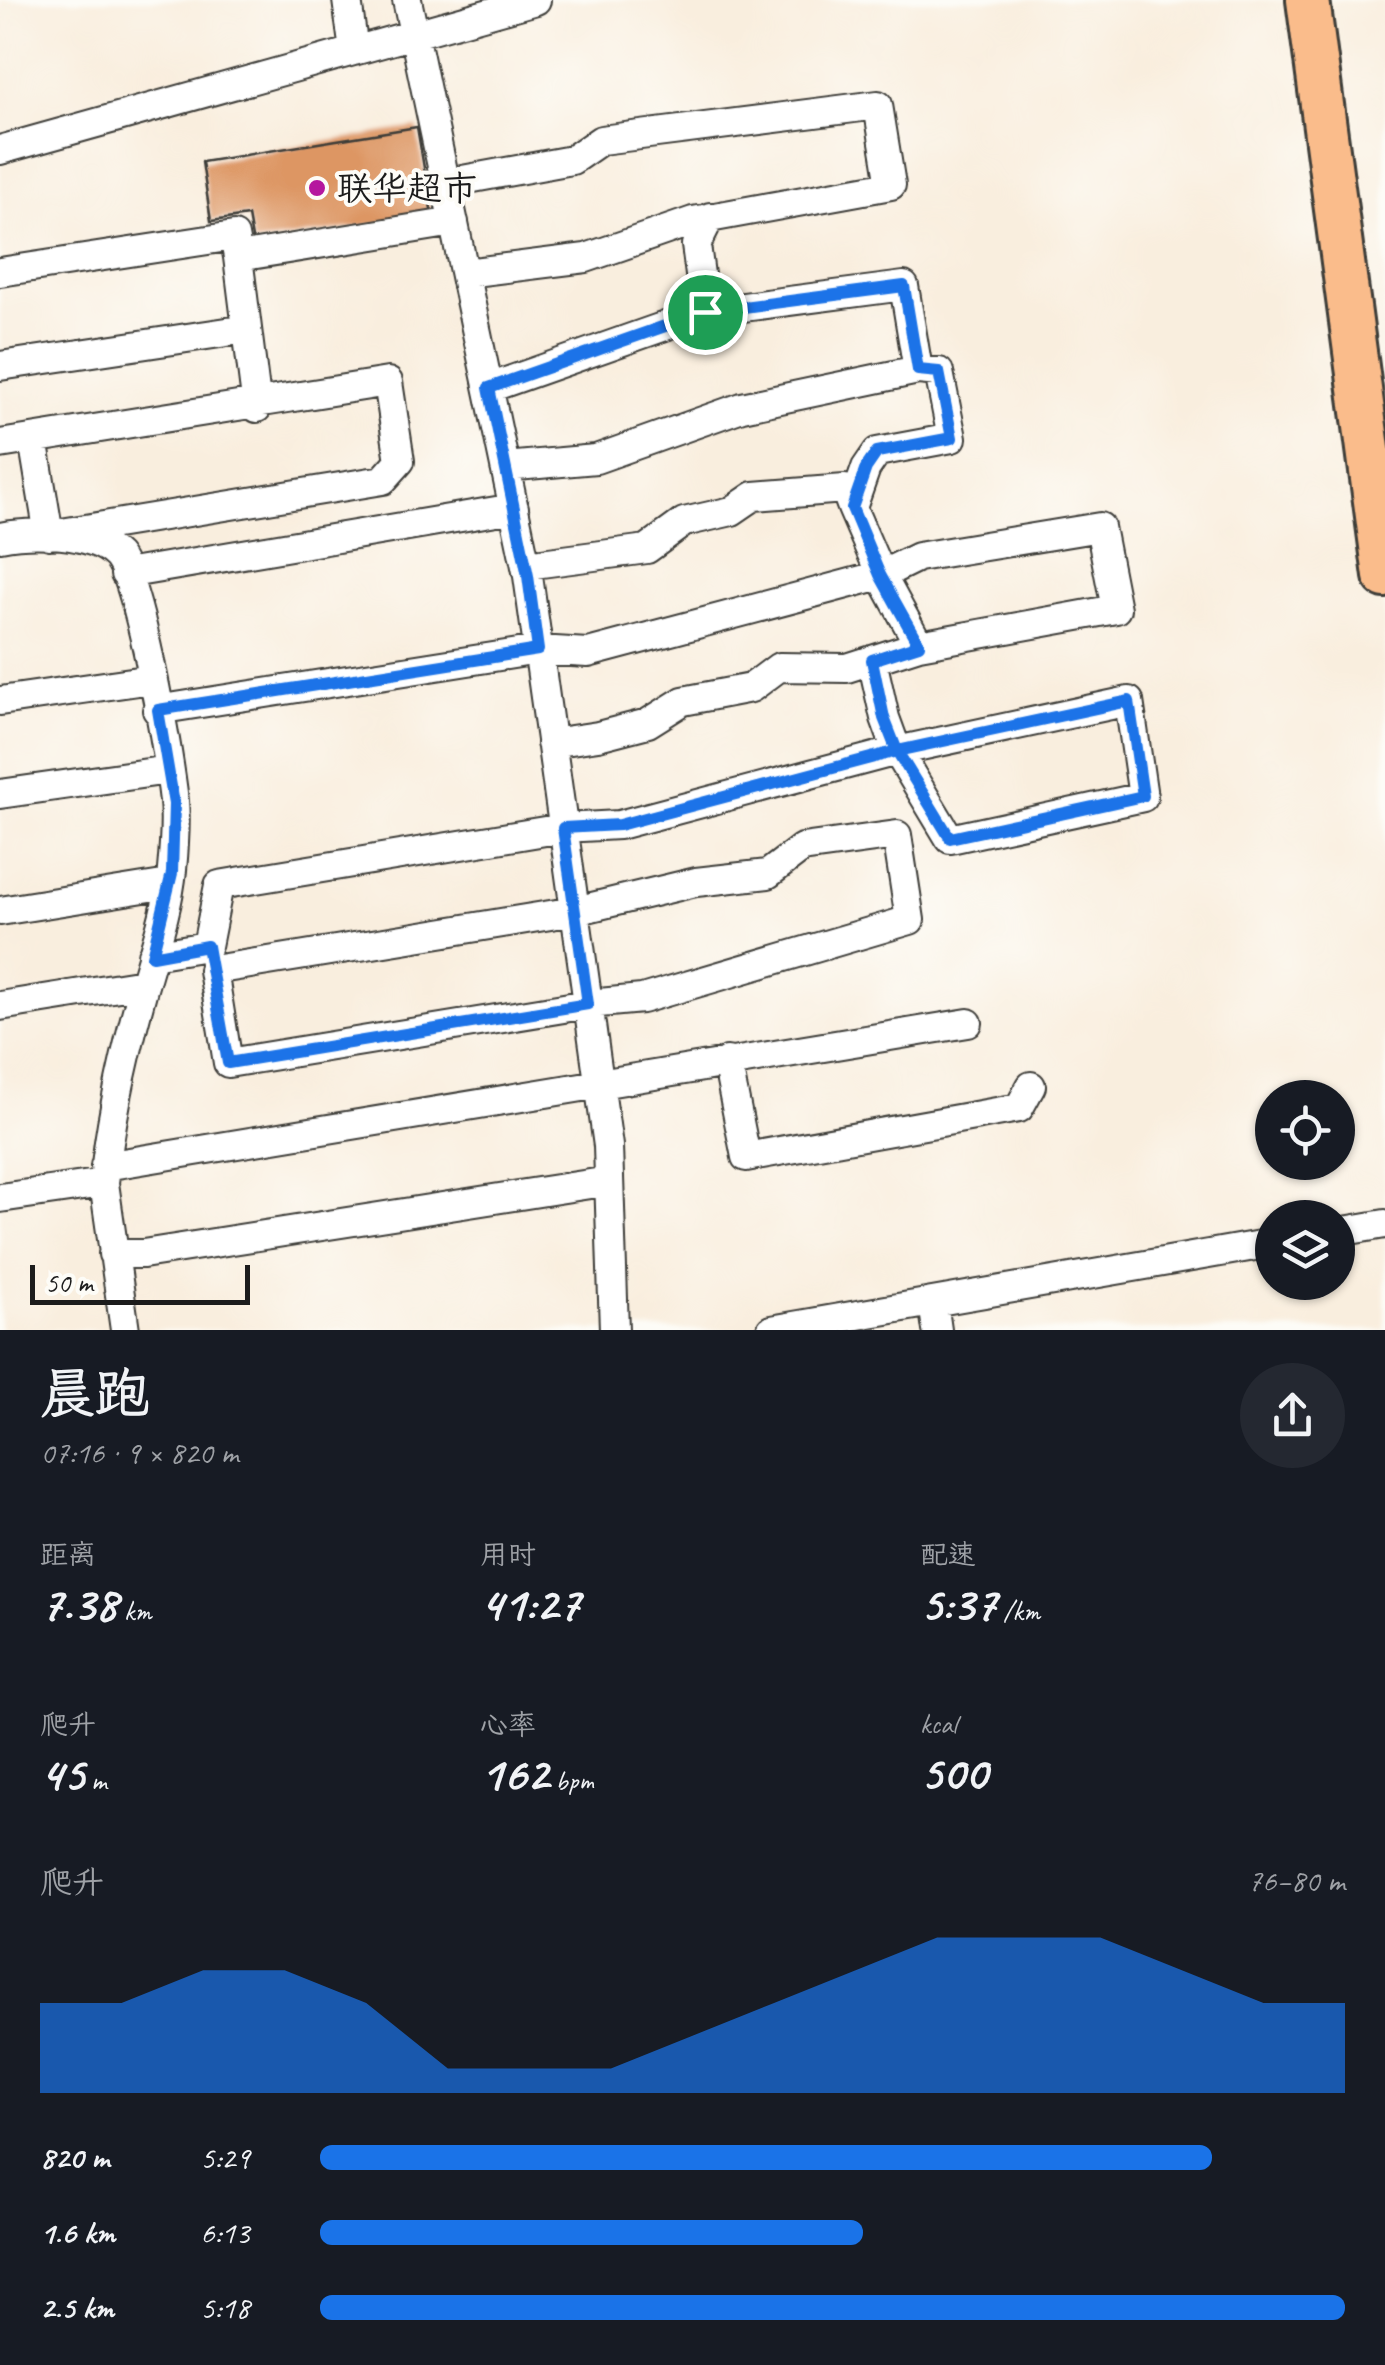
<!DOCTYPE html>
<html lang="zh">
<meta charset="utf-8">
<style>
:root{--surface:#171b24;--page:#242831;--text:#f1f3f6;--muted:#9ea1a6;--accent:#1a73e8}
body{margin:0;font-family:Caveat,"LXGW WenKai TC",sans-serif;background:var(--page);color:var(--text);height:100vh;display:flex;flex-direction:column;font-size:38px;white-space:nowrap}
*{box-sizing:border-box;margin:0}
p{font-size:32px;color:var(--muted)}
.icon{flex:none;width:55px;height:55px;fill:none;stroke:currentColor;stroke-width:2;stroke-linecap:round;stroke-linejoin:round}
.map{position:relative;height:1330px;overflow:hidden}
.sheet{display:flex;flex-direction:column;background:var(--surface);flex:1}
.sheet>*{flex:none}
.tools{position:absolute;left:1255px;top:1080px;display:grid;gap:20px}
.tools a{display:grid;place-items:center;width:100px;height:100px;border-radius:50%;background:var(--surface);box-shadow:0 2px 8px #0004;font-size:50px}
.scale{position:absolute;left:30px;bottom:25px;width:220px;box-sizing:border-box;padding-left:10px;border:5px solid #1c1c1c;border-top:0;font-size:28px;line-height:35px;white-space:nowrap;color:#1c1c1c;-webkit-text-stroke:8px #fdfcf7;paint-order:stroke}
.pin{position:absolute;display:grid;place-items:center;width:85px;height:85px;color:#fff;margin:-42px;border:5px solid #fff;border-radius:50%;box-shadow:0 2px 10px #0007}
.round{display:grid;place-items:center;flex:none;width:105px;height:105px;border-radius:52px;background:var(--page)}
.headline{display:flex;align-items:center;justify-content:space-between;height:170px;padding:0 40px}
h1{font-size:55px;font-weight:600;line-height:75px}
.metrics{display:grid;grid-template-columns:repeat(3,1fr);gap:15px;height:170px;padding:10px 40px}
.metrics div{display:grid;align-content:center}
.metrics b{font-size:50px;font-weight:600}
.metrics small{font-size:28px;font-weight:400}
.metrics p{font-size:28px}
.chart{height:280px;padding:20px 40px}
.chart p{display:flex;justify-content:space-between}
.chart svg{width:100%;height:180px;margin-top:10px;fill:var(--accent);opacity:.7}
ul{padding:0 40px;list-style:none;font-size:32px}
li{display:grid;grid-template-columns:160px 120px 1fr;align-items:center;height:75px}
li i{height:25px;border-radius:12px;background:var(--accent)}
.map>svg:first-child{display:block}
.building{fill:#dd9663}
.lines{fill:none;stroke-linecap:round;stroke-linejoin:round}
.minor-casing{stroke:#3d3c39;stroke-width:32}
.primary-casing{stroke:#3d3c39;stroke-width:48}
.minor{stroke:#fff;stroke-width:28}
.primary{stroke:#fabc8b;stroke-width:42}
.route-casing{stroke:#fff;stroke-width:20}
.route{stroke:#1a73e8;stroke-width:12}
.poi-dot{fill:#b5179e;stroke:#fdfcf7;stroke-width:4}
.labels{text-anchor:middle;stroke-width:8;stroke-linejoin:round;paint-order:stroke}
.poi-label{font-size:35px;fill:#1c1c1c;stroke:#fdfcf7;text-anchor:start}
</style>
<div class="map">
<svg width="1385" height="1330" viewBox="0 0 1385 1330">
<rect width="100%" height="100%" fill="#fdfcf7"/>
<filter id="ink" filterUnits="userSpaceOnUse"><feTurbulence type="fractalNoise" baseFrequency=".01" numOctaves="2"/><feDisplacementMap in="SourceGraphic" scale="20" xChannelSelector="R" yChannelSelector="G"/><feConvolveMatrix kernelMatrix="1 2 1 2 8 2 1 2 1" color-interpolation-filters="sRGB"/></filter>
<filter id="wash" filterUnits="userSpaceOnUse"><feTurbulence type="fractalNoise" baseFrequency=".0048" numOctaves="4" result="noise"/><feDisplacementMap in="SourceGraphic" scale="40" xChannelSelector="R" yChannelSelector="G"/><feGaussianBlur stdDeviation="2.25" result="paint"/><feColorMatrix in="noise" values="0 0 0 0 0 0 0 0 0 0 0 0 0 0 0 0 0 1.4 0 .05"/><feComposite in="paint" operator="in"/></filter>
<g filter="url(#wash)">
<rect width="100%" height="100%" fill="#f9eede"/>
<g id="blocks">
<!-- building -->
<path class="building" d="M417,127L432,215L253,244L248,216L211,221L202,162Z"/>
</g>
</g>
<g filter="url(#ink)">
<use href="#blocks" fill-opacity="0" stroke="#3d3c39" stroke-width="2.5"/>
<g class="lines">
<defs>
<path id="minor" d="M347,0L354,51
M407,0L528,576L608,1146L614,1330
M0,150L536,0
M446,183L572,160L601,140L878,105L891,185L693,221L586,258L465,273
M0,272L234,236L238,257
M705,312L696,245L710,217
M0,366L247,329
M489,388L705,312L904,286L918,370L742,407L596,459L505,467
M257,408L238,257L454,222
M0,444L388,382L400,461L383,480L49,535L33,439
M0,537C31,531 93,531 117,556C140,582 169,759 174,801C176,822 174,848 172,870C168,911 152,955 141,996C124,1058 110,1119 104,1183L125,1330
M526,565L647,549L684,522L732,511L754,496L845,489L852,508
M125,574L514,508
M0,701L152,679
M157,710L538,650L588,653L881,575L918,557L1100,527L1116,609L919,645L881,575L852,508L866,468L877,452L952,438L939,372L918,370
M551,743L598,736L648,723L683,701L751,688L779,667L847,668L919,645
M0,794L169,770
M897,835L910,920L642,999L588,1004L228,1063L213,970L575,911L696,882L768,874L802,848Z
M0,911L169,884
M152,955L207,946L219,885L563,828L619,825L897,751L1129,701L1143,797L950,839L897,751L885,718L872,660
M0,1006L144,983
M727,1061L746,1157L1019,1108L1031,1086
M105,1166L968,1023
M0,1198L104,1183
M1338,1232L1385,1224
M113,1254H143L609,1181
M933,1302L937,1330
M771,1330L1272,1243"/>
<path id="primary" d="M1308,0L1385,576"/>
</defs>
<!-- minor casing -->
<use href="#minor" class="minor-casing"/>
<!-- primary casing -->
<use href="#primary" class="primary-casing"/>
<!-- minor -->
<use href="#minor" class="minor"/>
<!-- primary -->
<use href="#primary" class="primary"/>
</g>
</g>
<g class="lines" filter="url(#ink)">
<defs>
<path id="route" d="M705,312L489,388L528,576L538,650L158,710L174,804L172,873L152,956L207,946L228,1063L588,1004L563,828L619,825L897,751L950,838L1143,796L1129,701L897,751L884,718L872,660L919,645L880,575L852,508L866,468L877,452L952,438L939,372L918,370L904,286L705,312"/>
</defs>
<!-- route casing -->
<use href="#route" class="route-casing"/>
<!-- route -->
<use href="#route" class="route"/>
</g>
<!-- markers -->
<circle class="poi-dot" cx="317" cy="188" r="10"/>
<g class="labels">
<!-- poi labels -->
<g class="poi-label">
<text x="337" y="200">联华超市</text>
</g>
</g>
</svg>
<div class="tools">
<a><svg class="icon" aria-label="locate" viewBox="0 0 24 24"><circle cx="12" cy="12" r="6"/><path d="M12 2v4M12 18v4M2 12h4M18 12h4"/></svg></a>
<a><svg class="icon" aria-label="layers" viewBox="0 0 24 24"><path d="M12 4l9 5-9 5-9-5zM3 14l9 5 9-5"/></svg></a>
</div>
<div class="scale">50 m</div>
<div class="pin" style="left:705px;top:312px;background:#1e9e55"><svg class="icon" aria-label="arrive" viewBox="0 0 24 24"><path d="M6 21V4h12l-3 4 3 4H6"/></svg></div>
</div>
<section class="sheet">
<div class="headline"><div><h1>晨跑</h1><p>07:16 · 9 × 820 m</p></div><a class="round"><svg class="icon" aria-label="share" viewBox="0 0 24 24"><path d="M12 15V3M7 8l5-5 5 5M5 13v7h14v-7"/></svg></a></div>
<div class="metrics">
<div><p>距离</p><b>7.38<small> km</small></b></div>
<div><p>用时</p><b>41:27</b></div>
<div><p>配速</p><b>5:37<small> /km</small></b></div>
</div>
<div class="metrics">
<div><p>爬升</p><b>45<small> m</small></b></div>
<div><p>心率</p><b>162<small> bpm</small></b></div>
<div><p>kcal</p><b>500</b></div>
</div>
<div class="chart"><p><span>爬升</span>76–80 m</p>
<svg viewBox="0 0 160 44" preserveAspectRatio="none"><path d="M0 44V22L10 22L20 14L30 14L40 22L50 38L60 38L70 38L80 30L90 22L100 14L110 6L120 6L130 6L140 14L150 22L160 22V44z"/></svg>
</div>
<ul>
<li><b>820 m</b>5:29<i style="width:87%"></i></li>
<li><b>1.6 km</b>6:13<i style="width:53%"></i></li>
<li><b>2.5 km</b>5:18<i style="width:100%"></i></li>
</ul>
</section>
